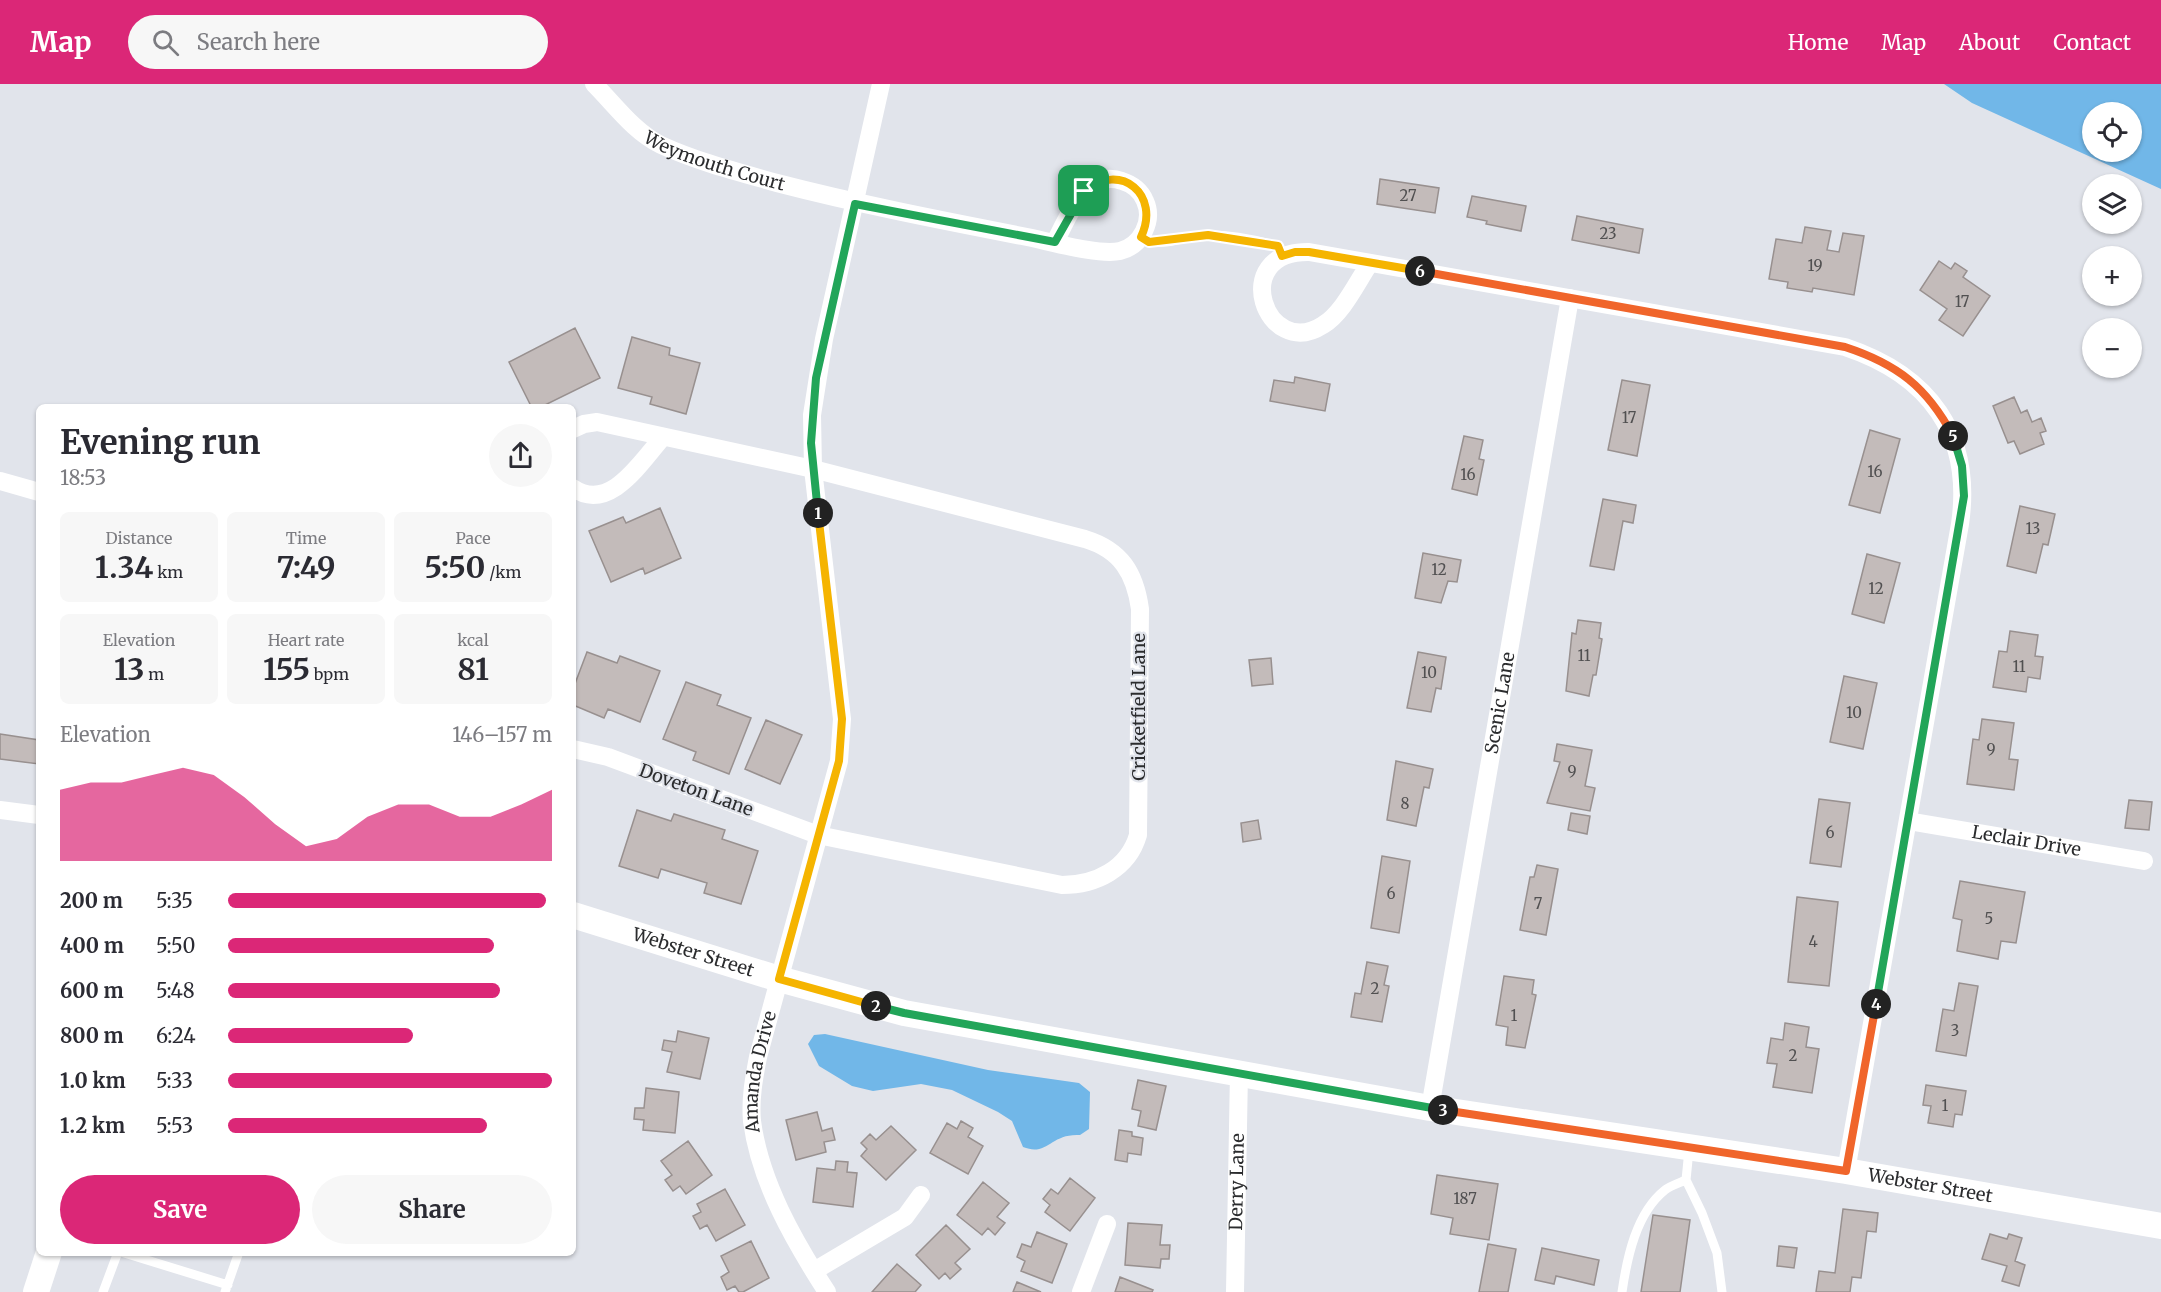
<!DOCTYPE html>
<meta charset="utf-8">
<style>
:root{--surface:#fff;--page:#f7f7f7;--text:#2b2b33;--muted:#7c7c81;--accent:#db2777}
body{margin:0;font-family:Merriweather,serif;background:var(--page);color:var(--text);height:100vh;display:flex;flex-direction:column;font-size:22px;white-space:nowrap}
*{box-sizing:border-box;margin:0}
p{font-size:20px;color:var(--muted)}
.icon{flex:none;width:33px;height:33px;fill:none;stroke:currentColor;stroke-width:2;stroke-linecap:round;stroke-linejoin:round}
.map{position:relative;flex:1;overflow:hidden}
.side{position:absolute;left:36px;top:320px;width:540px;height:852px;display:flex;flex-direction:column;background:var(--surface);border-radius:9px;box-shadow:0 2px 4px #0004}
.side>*{flex:none}
.controls{position:absolute;left:2082px;top:18px;display:grid;gap:12px}
.controls a{display:grid;place-items:center;width:60px;height:60px;border-radius:50%;background:var(--surface);box-shadow:0 2px 4px #0004;font-size:30px}
.pin{position:absolute;display:grid;place-items:center;width:51px;height:51px;color:#fff;margin:-26px;border-radius:12px;box-shadow:0 3px 9px #0006}
.km{position:absolute;width:30px;height:30px;margin:-15px;border-radius:50%;background:#222;color:#fff;font-size:16px;line-height:30px;text-align:center}
.round{display:grid;place-items:center;flex:none;width:63px;height:63px;border-radius:32px;background:var(--page)}
.headline{display:flex;align-items:center;justify-content:space-between;height:102px;padding:0 24px}
h1{font-size:33px;font-weight:700;line-height:45px}
.figures{display:grid;grid-template-columns:repeat(3,1fr);gap:9px;height:102px;padding:6px 24px}
.figures div{display:grid;align-content:center;border-radius:9px;background:var(--page);text-align:center}
.figures b{font-size:30px;font-weight:700}
.figures small{font-size:16px;font-weight:400}
.figures p{font-size:16px}
.chart{height:168px;padding:12px 24px}
.chart p{display:flex;justify-content:space-between}
.chart svg{width:100%;height:108px;margin-top:6px;fill:var(--accent);opacity:.7}
.primary-button{display:flex;gap:12px;margin-top:auto;padding:12px 24px}
.primary-button a{flex:1;height:69px;border-radius:36px;background:var(--accent);color:#fff;font-size:24px;font-weight:700;line-height:69px;text-align:center}
.primary-button a+a{background:var(--page);color:var(--text)}
ul{padding:0 24px;list-style:none;font-size:20px}
li{display:grid;grid-template-columns:96px 72px 1fr;align-items:center;height:45px}
li i{height:15px;border-radius:8px;background:var(--accent)}
header{display:flex;align-items:center;gap:36px;box-sizing:border-box;height:84px;padding:0 30px;background:var(--accent);color:#fff}
header strong{font-size:28px}
nav{display:flex;gap:33px;margin-inline-start:auto;font-size:21px}
.search{width:420px;height:54px;background:var(--page);display:flex;align-items:center;gap:15px;box-sizing:border-box;padding:0 21px;border-radius:33px;color:var(--muted);font-size:22px}
.map>svg:first-child{display:block}
.water{fill:#71b7e8;fill-rule:evenodd}
.building{fill:#c3bbba;stroke:#98908f;stroke-width:1.5}
.lines{fill:none;stroke-linecap:round;stroke-linejoin:round}
.service{stroke:#fff;stroke-width:9}
.minor{stroke:#fff;stroke-width:18}
.secondary{stroke:#fff;stroke-width:26}
.split-1-casing{stroke:#fff;stroke-width:12}
.split-2-casing{stroke:#fff;stroke-width:12}
.split-3-casing{stroke:#fff;stroke-width:12}
.split-4-casing{stroke:#fff;stroke-width:12}
.split-5-casing{stroke:#fff;stroke-width:12}
.split-6-casing{stroke:#fff;stroke-width:12}
.split-7-casing{stroke:#fff;stroke-width:12}
.split-1{stroke:#22a559;stroke-width:8}
.split-2{stroke:#f5b400;stroke-width:8}
.split-3{stroke:#22a559;stroke-width:8}
.split-4{stroke:#f0652b;stroke-width:8}
.split-5{stroke:#22a559;stroke-width:8}
.split-6{stroke:#f0652b;stroke-width:8}
.split-7{stroke:#f5b400;stroke-width:8}
.labels{text-anchor:middle;stroke-width:4.5;stroke-linejoin:round;paint-order:stroke}
.number-label{font-size:15px;fill:#515051}
.street-label{font-size:18px;fill:#2b2c2e;stroke:#e1e4eb}
</style>
<header>
<strong>Map</strong>
<div class="search"><svg class="icon" aria-label="search" viewBox="0 0 24 24"><circle cx="10" cy="10" r="6"/><path d="M15 15l6 6"/></svg>Search here</div>
<nav><a>Home</a><a>Map</a><a>About</a><a>Contact</a></nav>
</header>
<div class="map">
<svg width="2161" height="1208" viewBox="0 0 2161 1208">
<rect width="100%" height="100%" fill="#e1e4eb"/>
<!-- water -->
<path class="water" d="M1944,0H2161V105L1972,19ZM2092,28H2132V68H2092Z
M825,950L988,986L1079,999L1090,1008L1089,1045L1080,1051C1050,1049 1048,1073 1023,1063L1012,1037L998,1028L952,1006L921,1000L873,1007L852,1002L819,982L808,960L814,951Z"/>
<!-- building -->
<path class="building" d="M1380,95L1439,104L1435,129L1377,120Z
M1472,112L1526,122L1521,147L1486,140L1487,137L1467,133Z
M1577,132L1643,145L1639,169L1572,156Z
M1805,143L1831,147L1827,166L1839,168L1843,149L1864,152L1854,211L1813,204L1812,208L1787,204L1788,198L1769,195L1776,155L1802,159Z
M1939,177L1951,185L1955,179L1967,187L1963,193L1990,212L1963,252L1939,236L1947,225L1920,206Z
M575,244L600,294L543,322H531L509,278Z
M632,253L670,264L669,271L700,279L686,330L650,320L652,313L618,304Z
M1295,293L1330,300L1325,327L1270,317L1274,296L1294,299Z
M1622,296L1650,301L1637,372L1608,366Z
M2014,313L2021,329L2027,326L2032,338L2041,334L2046,347L2040,349L2044,360L2020,370L2014,357L2008,359L1993,322Z
M1870,346L1900,355L1880,429L1849,421Z
M1464,352L1483,356L1479,375L1484,376L1477,411L1452,405Z
M1603,415L1636,421L1633,439L1623,437L1614,486L1590,482Z
M2020,422L2055,430L2048,461L2043,460L2036,489L2007,482Z
M660,424L681,474L645,490L643,484L611,498L589,447L623,433L626,439Z
M1423,469L1461,476L1457,498L1448,497L1441,519L1415,514Z
M1867,470L1900,479L1884,539L1852,530Z
M1578,536L1601,539L1599,554L1602,555L1596,591H1593L1589,612L1566,607L1572,549L1576,550Z
M2010,547L2038,551L2035,572L2043,573L2040,595L2028,593L2026,608L1993,603L1999,567L2007,568Z
M587,568L617,579L620,572L660,587L640,638L608,625L604,634L573,621V605Z
M1418,568L1446,573L1441,605L1436,604L1431,628L1407,624Z
M1271,574L1273,600L1252,602L1249,576Z
M1844,592L1877,599L1863,665L1830,658Z
M686,598L721,611L717,621L751,634L729,690L693,676L696,668L663,655Z
M1982,635L2014,639L2009,675L2018,676L2014,706L1967,700L1973,655L1979,656Z
M766,636L802,651L780,700L745,685Z
M0,650L39,656V680L0,675Z
M1557,660L1592,666L1585,702L1595,704L1590,727L1547,719L1560,678L1554,677Z
M1396,677L1433,685L1429,704L1424,703L1416,742L1387,736Z
M1819,715L1850,719L1841,783L1810,779Z
M2129,716L2152,718L2149,746L2125,744Z
M637,726L671,737L674,730L725,746L722,755L758,767L741,820L704,809L707,799L661,785L658,794L619,782Z
M1571,729L1590,732L1587,750L1568,746Z
M1258,736L1261,755L1243,758L1241,739Z
M1382,772L1410,777L1399,849L1371,844Z
M1537,781L1558,785L1546,851L1520,846L1530,793H1534Z
M1960,797L2025,808L2016,859L2001,857L1998,875L1957,867L1962,836L1953,834Z
M1797,813L1838,818L1829,902L1788,898Z
M1367,878L1388,882L1384,901L1389,902L1382,938L1351,933L1355,909L1361,910Z
M1504,892L1534,896L1532,910L1536,911L1525,964L1506,961L1508,943L1496,941Z
M1959,899L1978,902L1966,972L1936,967L1943,925L1954,927Z
M1785,939L1809,943L1806,963L1819,965L1812,1009L1773,1003L1777,980L1767,979L1771,954L1783,956Z
M678,947L709,954L700,995L667,988L672,968L662,966L664,956L676,958Z
M1138,996L1166,1002L1156,1046L1138,1042L1141,1027L1132,1025Z
M1926,1001L1966,1007L1962,1031L1955,1030L1953,1043L1928,1039L1931,1022L1923,1021Z
M646,1004L679,1008L675,1049L643,1046L644,1036L634,1035L635,1024H644Z
M817,1028L822,1047L832,1044L835,1056L824,1058L826,1068L796,1076L786,1036Z
M961,1037L973,1044L968,1053L983,1062L968,1090L930,1069L947,1039L957,1045Z
M891,1042L916,1066L886,1096L861,1072L867,1065L861,1059L870,1050L876,1056Z
M1119,1046L1132,1048V1052L1143,1054L1141,1071L1128,1069L1127,1078L1115,1076Z
M688,1057L712,1091L686,1110L680,1102L673,1107L665,1096L672,1091L661,1077Z
M836,1077L848,1078L847,1088L857,1089L853,1123L813,1118L817,1084L835,1086Z
M1437,1091L1498,1100L1489,1156L1450,1150L1453,1134L1431,1130Z
M1070,1094L1095,1114L1070,1147L1045,1128L1050,1121L1043,1115L1051,1105L1058,1110Z
M983,1098L1009,1119L997,1133L1005,1139L995,1151L988,1144L982,1151L957,1131Z
M725,1105L745,1141L716,1157L707,1141L700,1145L693,1132L701,1128L697,1120Z
M1843,1125L1878,1129L1876,1148L1867,1147L1861,1194L1852,1193L1850,1208H1816L1819,1187L1835,1189Z
M1653,1131L1690,1136L1680,1208H1641Z
M1128,1139L1162,1141L1160,1161H1170L1169,1175H1161L1160,1184L1125,1181Z
M946,1141L970,1165L955,1179L961,1185L950,1195L945,1189L939,1195L916,1171Z
M1037,1148L1067,1160L1052,1199L1021,1187L1025,1177L1017,1173L1022,1160L1031,1163Z
M1990,1150L2007,1155L2009,1150L2022,1154L2015,1177L2025,1181L2019,1202L2002,1197L2007,1182L1982,1175Z
M751,1157L769,1194L743,1208H739L735,1202L727,1206L721,1193L729,1188L721,1172Z
M1488,1160L1516,1165L1508,1208H1479Z
M1779,1162L1797,1164L1794,1184L1777,1182Z
M1542,1164L1599,1176L1594,1201L1556,1192L1554,1200L1535,1196Z
M897,1180L921,1201L915,1208H872Z
M1120,1193L1153,1206L1152,1208H1115Z
M1017,1198L1041,1208H1013Z"/>
<g class="lines">
<!-- service -->
<path class="service" d="M1141,153C1162,166 1186,151 1209,151C1230,151 1257,156 1278,162L1282,172
M1689,1066L1686,1096L1702,1129L1717,1169L1722,1208
M121,1168L228,1201
M103,1208L118,1168
M225,1208L239,1168
M1622,1208C1627,1174 1636,1129 1665,1106C1670,1102 1679,1099 1686,1096"/>
<!-- minor -->
<g class="minor">
<path id="s1" d="M594,0C615,21 634,48 661,61C698,78 738,88 777,99C858,120 940,136 1022,152C1045,156 1098,172 1120,167C1141,162 1154,137 1145,117C1141,107 1132,100 1122,97C1085,84 1068,134 1055,158"/>
<path d="M1370,179C1357,198 1343,229 1323,241C1266,278 1227,167 1309,168L1845,263C1929,291 1973,350 1960,440L1846,1087"/>
<path d="M573,345L584,340L597,338L813,385L1085,455C1121,466 1135,489 1140,525L1138,751C1128,785 1096,801 1062,801L818,751L608,673L573,665"/>
<path d="M0,397L39,408"/>
<path d="M573,404C610,430 642,376 663,353"/>
<path d="M0,726L39,731"/>
<path id="s2" d="M1908,737L2144,777"/>
<path id="s3" d="M1430,1024L1570,214"/>
<path d="M814,1187L905,1133L921,1111"/>
<path id="s4" d="M827,1208C794,1157 760,1098 752,1037C750,1015 754,994 758,973L839,677L842,635L813,385L812,331L824,255L881,0"/>
<path d="M1081,1208L1107,1140"/>
<path id="s5" d="M1235,1208L1239,988"/>
</g>
<!-- secondary -->
<g class="secondary">
<path id="s6" d="M573,831L779,895L904,929L1430,1024L1846,1087L2161,1142"/>
<path d="M36,1208L49,1168"/>
</g>
</g>
<g class="lines">
<defs>
<path id="split-1" d="M818,429L811,359L816,294L855,120L1055,158L1084,107"/>
<path id="split-2" d="M818,429L842,635L839,677L779,895L876,922"/>
<path id="split-3" d="M876,922L904,929L1443,1026"/>
<path id="split-4" d="M1443,1026L1846,1087L1876,920"/>
<path id="split-5" d="M1876,920L1964,412L1962,382L1953,352"/>
<path id="split-6" d="M1420,187L1845,263C1897,280 1927,303 1953,352"/>
<path id="split-7" d="M1084,107C1121,77 1161,111 1141,153L1149,158L1208,151L1278,162L1282,172L1295,168H1309L1420,187"/>
</defs>
<!-- split-1 casing -->
<use href="#split-1" class="split-1-casing"/>
<!-- split-2 casing -->
<use href="#split-2" class="split-2-casing"/>
<!-- split-3 casing -->
<use href="#split-3" class="split-3-casing"/>
<!-- split-4 casing -->
<use href="#split-4" class="split-4-casing"/>
<!-- split-5 casing -->
<use href="#split-5" class="split-5-casing"/>
<!-- split-6 casing -->
<use href="#split-6" class="split-6-casing"/>
<!-- split-7 casing -->
<use href="#split-7" class="split-7-casing"/>
<!-- split-1 -->
<use href="#split-1" class="split-1"/>
<!-- split-2 -->
<use href="#split-2" class="split-2"/>
<!-- split-3 -->
<use href="#split-3" class="split-3"/>
<!-- split-4 -->
<use href="#split-4" class="split-4"/>
<!-- split-5 -->
<use href="#split-5" class="split-5"/>
<!-- split-6 -->
<use href="#split-6" class="split-6"/>
<!-- split-7 -->
<use href="#split-7" class="split-7"/>
</g>
<g class="labels">
<!-- number labels -->
<g class="number-label">
<text x="1408" y="117">27</text>
<text x="1608" y="155">23</text>
<text x="1815" y="187">19</text>
<text x="1962" y="223">17</text>
<text x="1629" y="339">17</text>
<text x="1875" y="393">16</text>
<text x="1468" y="396">16</text>
<text x="2033" y="450">13</text>
<text x="1439" y="491">12</text>
<text x="1876" y="510">12</text>
<text x="1584" y="577">11</text>
<text x="2019" y="588">11</text>
<text x="1429" y="594">10</text>
<text x="1854" y="634">10</text>
<text x="1991" y="671">9</text>
<text x="1572" y="693">9</text>
<text x="1405" y="725">8</text>
<text x="1830" y="754">6</text>
<text x="1391" y="815">6</text>
<text x="1538" y="825">7</text>
<text x="1989" y="840">5</text>
<text x="1813" y="863">4</text>
<text x="1375" y="910">2</text>
<text x="1514" y="937">1</text>
<text x="1955" y="952">3</text>
<text x="1793" y="977">2</text>
<text x="1945" y="1027">1</text>
<text x="1465" y="1120">187</text>
</g>
<!-- street labels -->
<g class="street-label">
<text dy="6" stroke="none"><textPath href="#s1" startOffset="147">Weymouth Court</textPath></text>
<text dy="6" stroke="none"><textPath href="#s3" startOffset="411">Scenic Lane</textPath></text>
<text transform="translate(1139 623) rotate(-90)" y="6">Cricketfield Lane</text>
<text transform="translate(696 706) rotate(20)" y="6">Doveton Lane</text>
<text dy="6" stroke="none"><textPath href="#s2" startOffset="120">Leclair Drive</textPath></text>
<text dy="6" stroke="none"><textPath href="#s6" startOffset="126">Webster Street</textPath></text>
<text dy="6" stroke="none"><textPath href="#s4" startOffset="238">Amanda Drive</textPath></text>
<text dy="6" stroke="none"><textPath href="#s5" startOffset="110">Derry Lane</textPath></text>
<text dy="6" stroke="none"><textPath href="#s6" startOffset="1386">Webster Street</textPath></text>
</g>
</g>
</svg>
<div class="controls">
<a><svg class="icon" aria-label="locate" viewBox="0 0 24 24"><circle cx="12" cy="12" r="6"/><path d="M12 2v4M12 18v4M2 12h4M18 12h4"/></svg></a>
<a><svg class="icon" aria-label="layers" viewBox="0 0 24 24"><path d="M12 4l9 5-9 5-9-5zM3 14l9 5 9-5"/></svg></a>
<a>+</a>
<a>−</a>
</div>
<div class="pin" style="left:1084px;top:107px;background:#1e9e55"><svg class="icon" aria-label="arrive" viewBox="0 0 24 24"><path d="M6 21V4h12l-3 4 3 4H6"/></svg></div>
<b class="km" style="left:818px;top:429px">1</b>
<b class="km" style="left:876px;top:922px">2</b>
<b class="km" style="left:1443px;top:1026px">3</b>
<b class="km" style="left:1876px;top:920px">4</b>
<b class="km" style="left:1953px;top:352px">5</b>
<b class="km" style="left:1420px;top:187px">6</b>
<section class="side">
<div class="headline"><div><h1>Evening run</h1><p>18:53</p></div><a class="round"><svg class="icon" aria-label="share" viewBox="0 0 24 24"><path d="M12 15V3M7 8l5-5 5 5M5 13v7h14v-7"/></svg></a></div>
<div class="figures">
<div><p>Distance</p><b>1.34<small> km</small></b></div>
<div><p>Time</p><b>7:49</b></div>
<div><p>Pace</p><b>5:50<small> /km</small></b></div>
</div>
<div class="figures">
<div><p>Elevation</p><b>13<small> m</small></b></div>
<div><p>Heart rate</p><b>155<small> bpm</small></b></div>
<div><p>kcal</p><b>81</b></div>
</div>
<div class="chart"><p><span>Elevation</span>146–157 m</p>
<svg viewBox="0 0 160 44" preserveAspectRatio="none"><path d="M0 44V15L10 12L20 12L30 9L40 6L50 9L60 18L70 29L80 38L90 35L100 26L110 21L120 21L130 26L140 26L150 21L160 15V44z"/></svg>
</div>
<ul>
<li><b>200 m</b>5:35<i style="width:98%"></i></li>
<li><b>400 m</b>5:50<i style="width:82%"></i></li>
<li><b>600 m</b>5:48<i style="width:84%"></i></li>
<li><b>800 m</b>6:24<i style="width:57%"></i></li>
<li><b>1.0 km</b>5:33<i style="width:100%"></i></li>
<li><b>1.2 km</b>5:53<i style="width:80%"></i></li>
</ul>
<div class="primary-button"><a>Save</a><a>Share</a></div>
</section>
</div>
